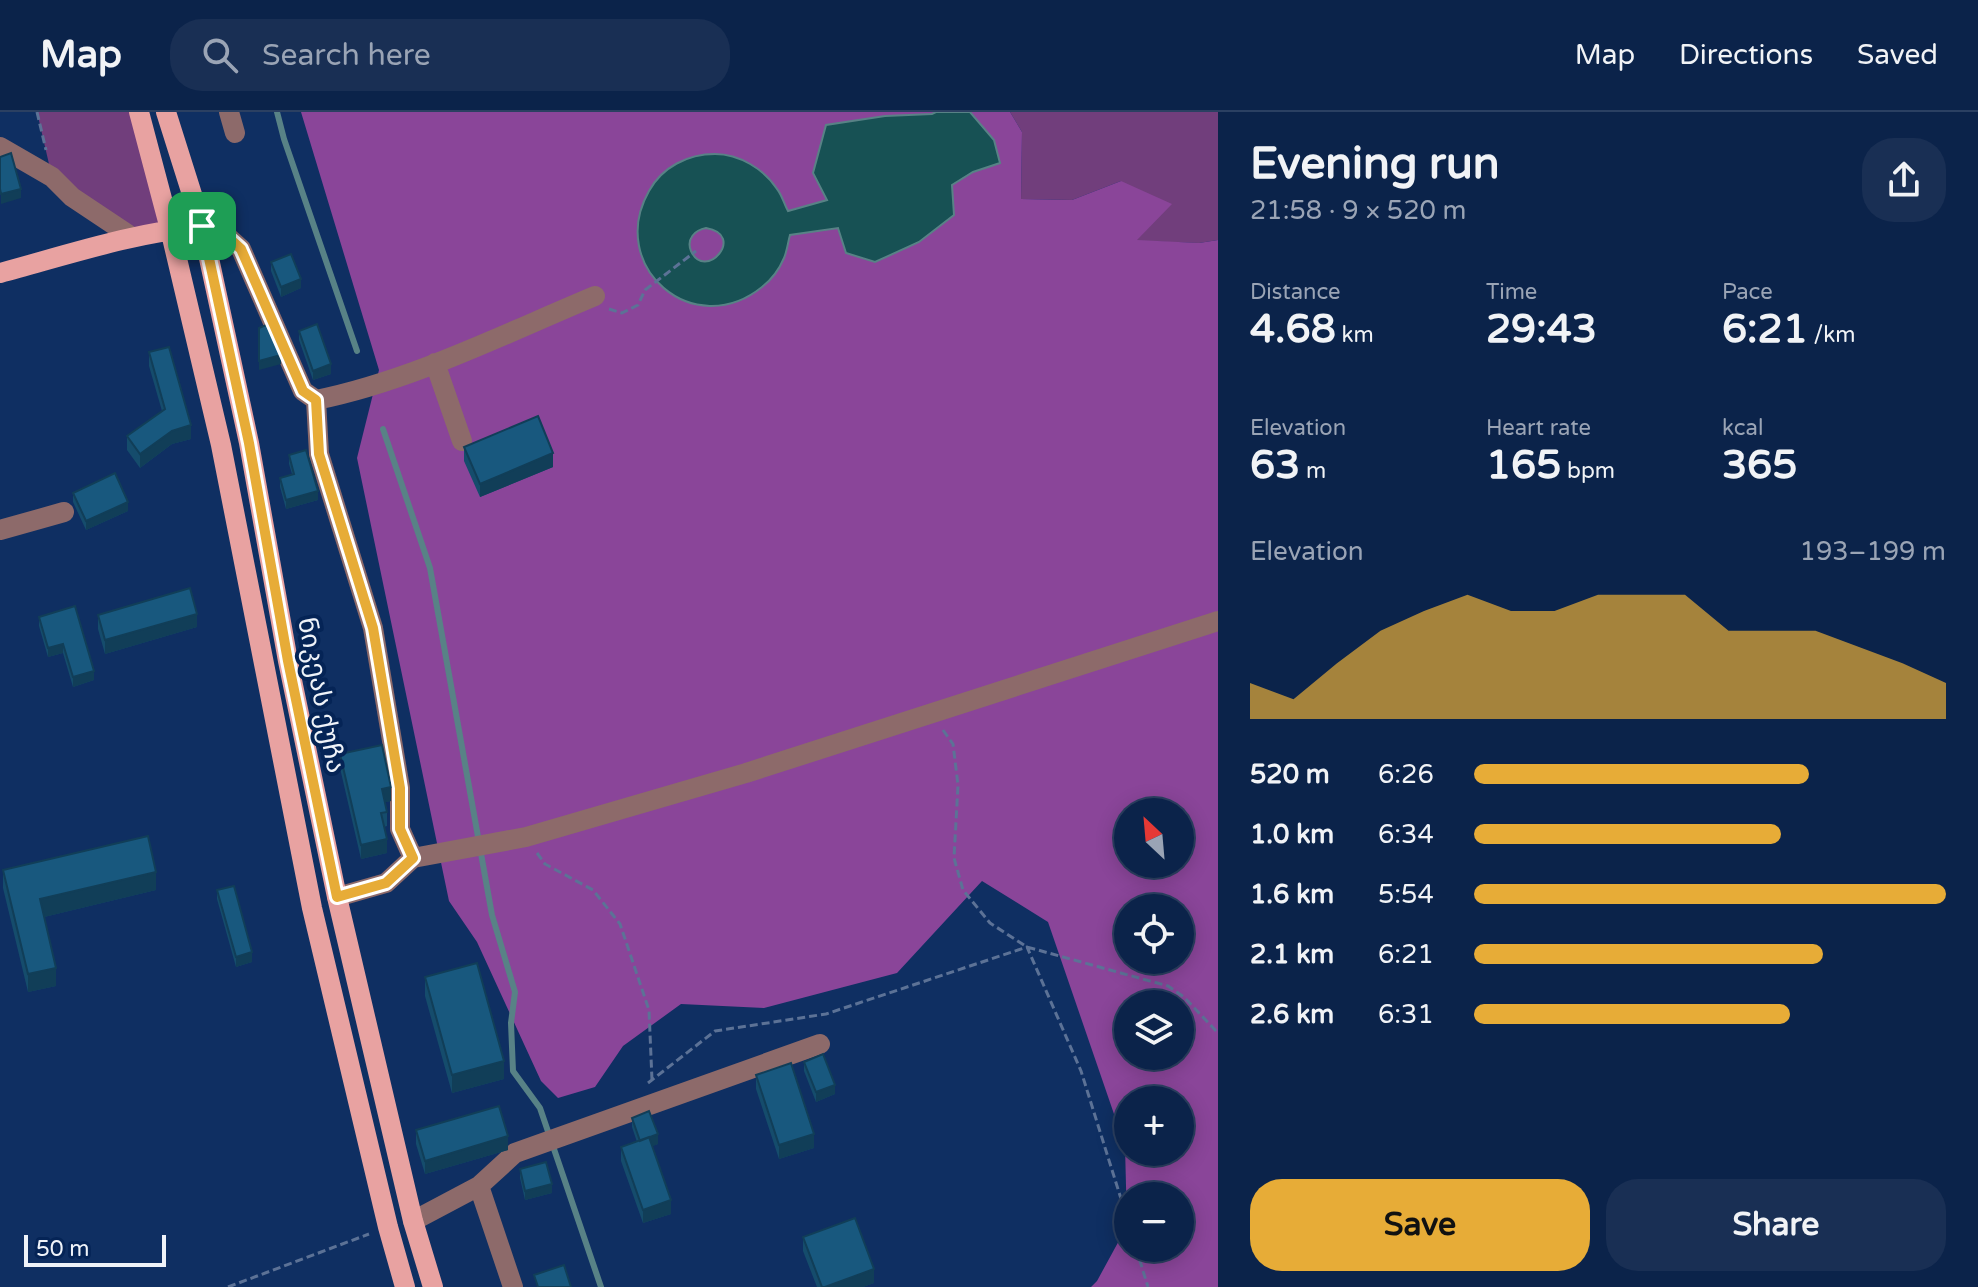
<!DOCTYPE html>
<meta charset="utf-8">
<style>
:root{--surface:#0b234a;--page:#192f54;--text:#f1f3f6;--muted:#9aa4b5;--line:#2b4062;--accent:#e7ac37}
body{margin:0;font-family:"Varela Round","Noto Sans Georgian",sans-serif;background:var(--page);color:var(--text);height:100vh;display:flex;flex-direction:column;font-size:30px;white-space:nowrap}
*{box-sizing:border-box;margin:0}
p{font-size:26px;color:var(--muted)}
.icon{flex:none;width:44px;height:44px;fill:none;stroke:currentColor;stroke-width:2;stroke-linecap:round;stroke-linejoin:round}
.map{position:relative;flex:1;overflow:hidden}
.drawer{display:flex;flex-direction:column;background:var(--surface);width:760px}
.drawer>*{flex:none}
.needle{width:52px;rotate:334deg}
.tools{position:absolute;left:1114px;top:686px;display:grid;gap:16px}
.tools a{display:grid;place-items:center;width:80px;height:80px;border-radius:50%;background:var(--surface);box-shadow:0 4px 20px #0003,0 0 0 2px var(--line);font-size:40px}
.scale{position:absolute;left:24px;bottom:20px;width:142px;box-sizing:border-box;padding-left:8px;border:4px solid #eff3f9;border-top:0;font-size:22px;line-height:28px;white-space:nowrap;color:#eff3f9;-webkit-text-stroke:6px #052456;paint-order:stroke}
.pin{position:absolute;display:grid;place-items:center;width:68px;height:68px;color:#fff;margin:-34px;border-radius:16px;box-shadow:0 4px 12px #0006}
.round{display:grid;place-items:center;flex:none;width:84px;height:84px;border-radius:32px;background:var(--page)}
.overview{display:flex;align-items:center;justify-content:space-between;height:136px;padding:0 32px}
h1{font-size:44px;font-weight:800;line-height:60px}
.figures{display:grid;grid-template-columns:repeat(3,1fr);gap:12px;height:136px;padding:8px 32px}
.figures div{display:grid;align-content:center}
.figures b{font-size:40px;font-weight:800}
.figures small{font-size:22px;font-weight:400}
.figures p{font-size:22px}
.chart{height:224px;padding:16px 32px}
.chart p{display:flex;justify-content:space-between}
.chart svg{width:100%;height:144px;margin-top:8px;fill:var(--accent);opacity:.7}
.action{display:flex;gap:16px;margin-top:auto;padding:16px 32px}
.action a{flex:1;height:92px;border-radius:32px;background:var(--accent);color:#111;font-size:32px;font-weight:800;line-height:92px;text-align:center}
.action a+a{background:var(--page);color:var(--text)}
ul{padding:0 32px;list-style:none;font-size:26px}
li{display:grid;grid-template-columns:128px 96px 1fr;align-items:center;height:60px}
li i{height:20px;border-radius:10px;background:var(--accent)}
header{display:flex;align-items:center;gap:48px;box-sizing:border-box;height:112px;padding:0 40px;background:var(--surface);border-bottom:2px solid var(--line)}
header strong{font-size:38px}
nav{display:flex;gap:44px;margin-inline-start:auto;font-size:28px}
.search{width:560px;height:72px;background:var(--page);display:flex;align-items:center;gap:20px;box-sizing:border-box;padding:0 28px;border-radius:32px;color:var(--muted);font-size:30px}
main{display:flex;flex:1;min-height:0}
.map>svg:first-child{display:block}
.green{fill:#713e7c}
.forest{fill:#8a4599;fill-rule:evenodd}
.water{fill:#175154;stroke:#588286;stroke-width:2;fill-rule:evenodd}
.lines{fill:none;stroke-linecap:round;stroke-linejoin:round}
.stream{stroke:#588286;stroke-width:6}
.path{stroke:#5c7296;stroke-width:3;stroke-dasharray:8 4;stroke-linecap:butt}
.minor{stroke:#8d6a6a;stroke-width:20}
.major{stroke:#e8a2a1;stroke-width:20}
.wall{fill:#154c6c}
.shaded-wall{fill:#113e58}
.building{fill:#18587e;stroke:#113e58;stroke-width:2}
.route-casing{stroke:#fff;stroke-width:16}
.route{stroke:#e7ac37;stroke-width:10}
.labels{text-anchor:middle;stroke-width:8;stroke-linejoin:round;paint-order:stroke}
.street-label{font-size:26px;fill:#eff3f9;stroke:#052456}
</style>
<header>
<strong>Map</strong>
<div class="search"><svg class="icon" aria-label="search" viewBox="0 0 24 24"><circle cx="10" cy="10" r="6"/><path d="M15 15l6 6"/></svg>Search here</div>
<nav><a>Map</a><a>Directions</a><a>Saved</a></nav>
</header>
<main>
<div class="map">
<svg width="1218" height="1175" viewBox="0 0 1218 1175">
<rect width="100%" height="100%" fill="#0f2f62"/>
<!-- green -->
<path class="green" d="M37,0H139L170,117L132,125L52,65Z
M1010,0H1218V128L1199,131L1136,129L1121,69L1072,88L1021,87L1022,20Z"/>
<!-- forest -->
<path class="forest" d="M301,0H1010L1022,20L1021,87L1072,88L1121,69L1172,92L1137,128L1199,131L1218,128V1175H1091L1097,1169L1127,1114L1125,1034L1048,810L982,769L897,861L764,896L681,892L623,934L595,975L558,986L541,969L477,830L449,789L357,346L379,258ZM1128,700H1180V752H1128ZM1128,796H1180V848H1128ZM1128,892H1180V944H1128ZM1128,988H1180V1040H1128ZM1128,1084H1180V1136H1128Z"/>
<!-- water -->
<path class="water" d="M936,0H970L994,28L1000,51L973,60L952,73L954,103L919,130L875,150L846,141L838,116L790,123C788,130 787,139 784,146C779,158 771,168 762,175C694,230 606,155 649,79C662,55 688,42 715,42C739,42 764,57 777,77C782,83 784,92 788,99L827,88L813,61L826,13L885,4L932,2ZM706,116C747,123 705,170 691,139C686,127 695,118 706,116Z"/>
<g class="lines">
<!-- stream -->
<path class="stream" d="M277,0L284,27L357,239
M383,317L430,456L492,803L515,880L511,911L513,959L540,996L601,1175"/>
<!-- path -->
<path class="path" d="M37,0L46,38
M609,197L622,201L638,193L645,178L696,139
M943,618L953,632L958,673L954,746L963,778L990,811L1027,835L1168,874L1184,885L1218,921
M537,741L545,752L593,778L620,812L649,898L652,968
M648,971L715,919L826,902L1027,835L1081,959L1128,1109
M1136,1136L1148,1175
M228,1175L369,1122"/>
<!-- minor -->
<path class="minor" d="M229,0L235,21
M0,35L52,65L72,85L132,125
M202,114L220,118L241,137L303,279L316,288C411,269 506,221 595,184
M435,251L462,329
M316,288L319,342L373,516L400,676V717L413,746
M0,418L64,400
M337,785L386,771L413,746L526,725L746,661L1218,509
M479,1074L513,1175
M413,1109L479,1074L515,1041L820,932"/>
<!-- major -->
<path class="major" d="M139,0L170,117L221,333L312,796L388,1115L405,1175
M166,0L202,114L249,331L288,549L337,785L413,1109L433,1175
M0,161C67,143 133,121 202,114"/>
</g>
<!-- wall -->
<path class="wall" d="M271,150L301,176L281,185L271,159Z
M299,219L331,262L313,268L299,228Z
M149,240L191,327L172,332L140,356L127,338V324L162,299L149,254Z
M464,335L553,355L480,385L464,349Z
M289,343L318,388L286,397L280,375V366L292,362L289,352Z
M73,381L128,399L86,418L73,390Z
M98,503L197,515L105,542L98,517Z
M39,505L94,568L73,575L63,541L48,545L39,514Z
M340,642L391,689L385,690L387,700V714L384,715L387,741L361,747L340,656Z
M3,758L156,778L44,805L56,874L28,880L3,776Z
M217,778L252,850L236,855L217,787Z
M425,865L504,967L452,981L425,884Z
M804,950L835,982L816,990L804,959Z
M756,963L814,1036L779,1047L756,977Z
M632,1006L658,1032L652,1034L671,1102L643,1111L621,1049V1035L637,1030L632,1015Z
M416,1018L508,1038L425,1062L416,1032Z
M520,1057L552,1081L525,1088L520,1066Z
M803,1125L874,1171L863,1175H817L803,1139Z"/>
<!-- shaded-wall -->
<path class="shaded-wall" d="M21,77V86L1,92V82Z
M301,167V176L281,185V175Z
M281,243V252L259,258V249Z
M331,252V262L313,268V259Z
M191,313V327L172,332L140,356V342L172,319Z
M553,341V355L480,385V372Z
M318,379V388L286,397V388Z
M128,390V399L86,418V409Z
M197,502V515L105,542V528Z
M63,532V541L48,545V536Z
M94,559V568L73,575V565Z
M391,675V689L382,691V677Z
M387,727V741L361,747V733Z
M156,760V778L40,806V787Z
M252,840V850L236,855V845Z
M56,856V874L28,880V862Z
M504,949V967L452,981V963Z
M835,973V982L816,990V980Z
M658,1022V1032L641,1039V1029Z
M814,1022V1036L779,1047V1033Z
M508,1024V1038L425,1062V1049Z
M552,1072V1081L525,1088V1079Z
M671,1088V1102L643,1111V1098Z
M874,1157V1171L863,1175H825Z"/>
<!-- building -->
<path class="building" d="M11,41L21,77L1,82L0,77V45Z
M291,142L301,167L281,175L271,150Z
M271,211L281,243L259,249V216Z
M317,212L331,252L313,259L299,219Z
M169,235L191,313L172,319L140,342L127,324L165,297L149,240Z
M538,304L553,341L480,372L464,335Z
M306,338L318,379L286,388L280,366L294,362L289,343Z
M115,361L128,390L86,409L73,381Z
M190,476L197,502L105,528L98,503Z
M75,494L94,559L73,565L63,532L48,536L39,505Z
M382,633L391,675L382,677L387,700L381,701L387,727L361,733L340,642Z
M148,724L156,760L40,787L56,856L28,862L3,758Z
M234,774L252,840L236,845L217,778Z
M477,851L504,949L452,963L425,865Z
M823,942L835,973L816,980L804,950Z
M791,951L814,1022L779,1033L756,963Z
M499,994L508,1024L425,1049L416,1018Z
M649,999L658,1022L640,1029L632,1006Z
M649,1025L671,1088L643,1098L621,1035Z
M546,1050L552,1072L525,1079L520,1057Z
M855,1106L874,1157L825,1175H822L803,1125Z
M564,1153L571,1175H538L534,1163Z"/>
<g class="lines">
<defs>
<path id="route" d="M202,114L220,118L241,137L303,279L316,288L319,342L373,516L400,676V717L413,746L386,771L337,785L288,549L249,331Z"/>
</defs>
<!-- route casing -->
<use href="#route" class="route-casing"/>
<!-- route -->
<use href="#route" class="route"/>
</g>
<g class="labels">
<!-- street labels -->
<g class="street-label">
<text transform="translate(322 583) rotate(79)" y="9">ნიკეას ქუჩა</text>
</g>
</g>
</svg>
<div class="tools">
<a><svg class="needle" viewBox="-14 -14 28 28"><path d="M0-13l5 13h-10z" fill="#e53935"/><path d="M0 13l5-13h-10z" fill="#9aa4b5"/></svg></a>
<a><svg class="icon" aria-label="locate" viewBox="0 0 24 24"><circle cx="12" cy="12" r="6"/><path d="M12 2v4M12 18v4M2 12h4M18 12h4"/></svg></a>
<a><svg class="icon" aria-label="layers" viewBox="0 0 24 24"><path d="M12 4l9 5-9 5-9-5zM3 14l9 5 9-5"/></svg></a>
<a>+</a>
<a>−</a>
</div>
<div class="scale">50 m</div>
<div class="pin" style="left:202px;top:114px;background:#1e9e55"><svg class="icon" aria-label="arrive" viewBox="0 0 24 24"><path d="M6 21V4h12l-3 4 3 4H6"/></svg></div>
</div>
<section class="drawer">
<div class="overview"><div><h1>Evening run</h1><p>21:58 · 9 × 520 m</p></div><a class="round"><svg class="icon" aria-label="share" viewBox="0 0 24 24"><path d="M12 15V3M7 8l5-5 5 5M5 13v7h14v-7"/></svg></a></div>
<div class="figures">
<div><p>Distance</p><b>4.68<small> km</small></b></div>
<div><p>Time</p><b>29:43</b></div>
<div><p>Pace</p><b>6:21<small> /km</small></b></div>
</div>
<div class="figures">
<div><p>Elevation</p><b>63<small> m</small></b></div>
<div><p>Heart rate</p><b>165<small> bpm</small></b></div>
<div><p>kcal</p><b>365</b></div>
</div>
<div class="chart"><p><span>Elevation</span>193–199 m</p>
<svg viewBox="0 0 160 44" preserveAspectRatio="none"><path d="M0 44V33L10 38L20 27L30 17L40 11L50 6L60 11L70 11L80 6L90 6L100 6L110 17L120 17L130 17L140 22L150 27L160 33V44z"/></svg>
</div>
<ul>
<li><b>520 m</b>6:26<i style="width:71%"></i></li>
<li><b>1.0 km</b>6:34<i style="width:65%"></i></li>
<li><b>1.6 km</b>5:54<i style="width:100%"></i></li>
<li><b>2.1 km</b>6:21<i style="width:74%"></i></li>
<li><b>2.6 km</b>6:31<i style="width:67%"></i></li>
</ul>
<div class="action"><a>Save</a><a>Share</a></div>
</section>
</main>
